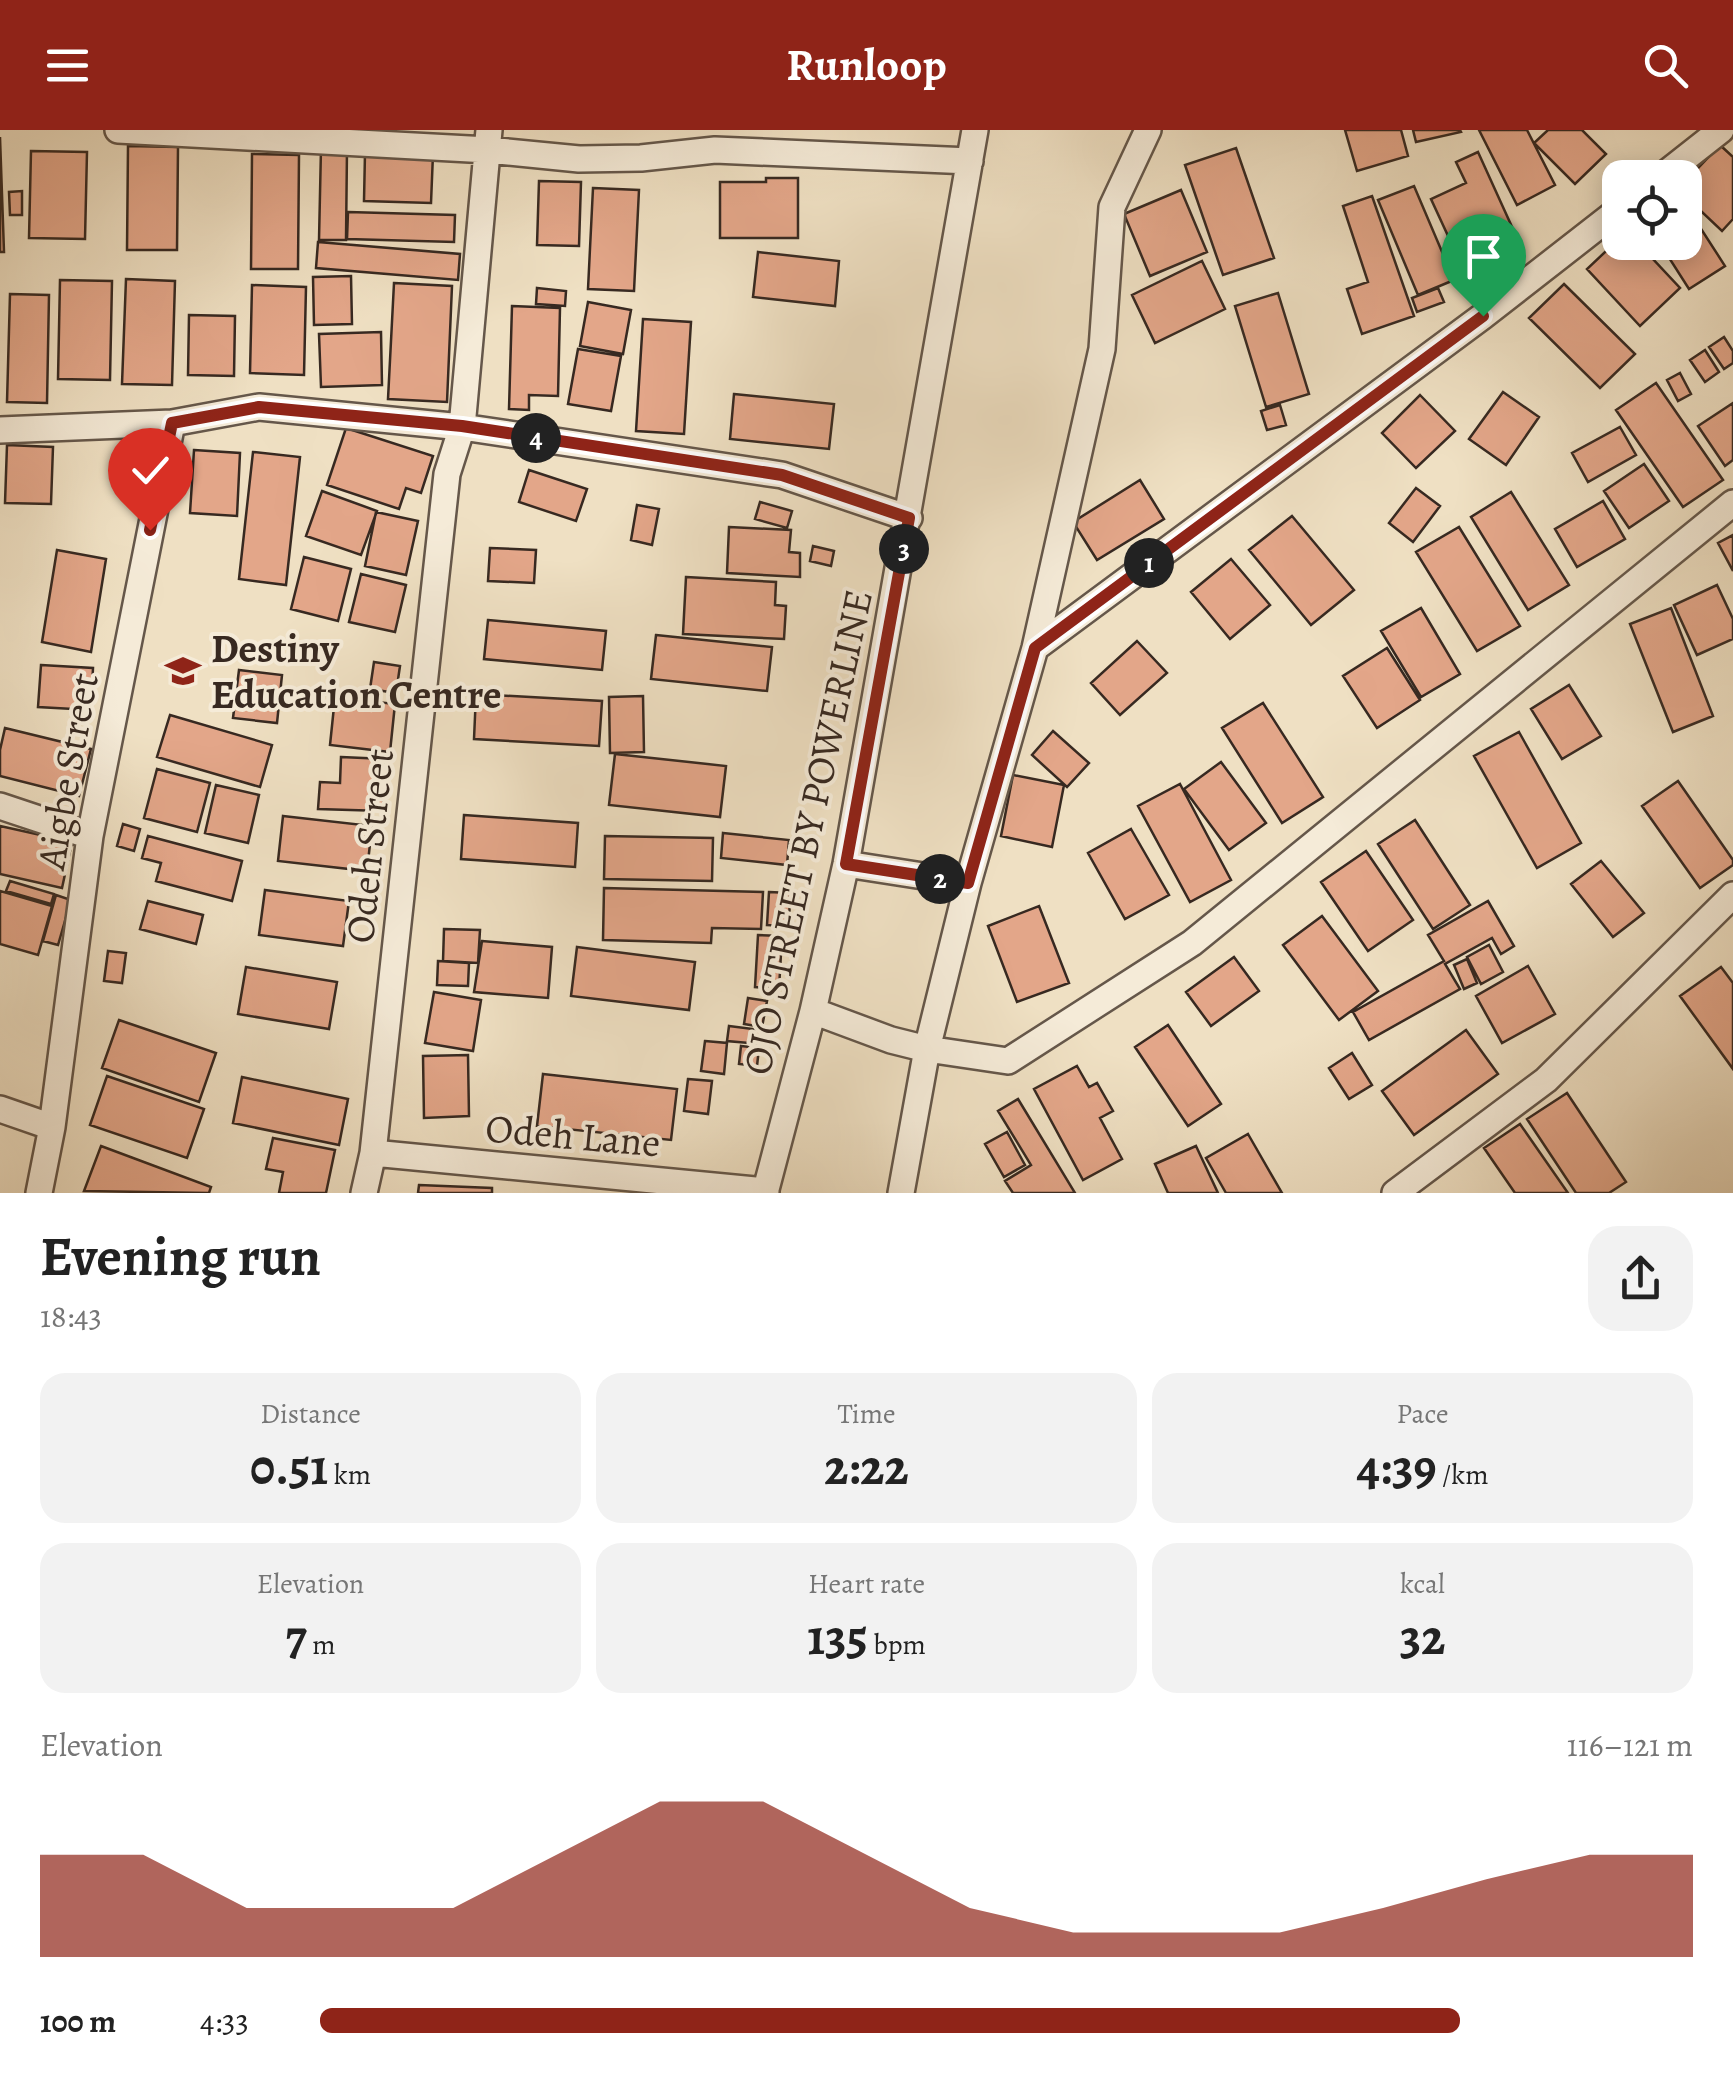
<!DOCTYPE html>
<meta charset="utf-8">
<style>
:root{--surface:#fff;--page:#f2f2f2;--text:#222;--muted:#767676;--accent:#8f2418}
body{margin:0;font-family:Alegreya,serif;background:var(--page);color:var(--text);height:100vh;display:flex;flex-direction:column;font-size:38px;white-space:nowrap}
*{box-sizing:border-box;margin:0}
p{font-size:32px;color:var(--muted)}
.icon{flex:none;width:55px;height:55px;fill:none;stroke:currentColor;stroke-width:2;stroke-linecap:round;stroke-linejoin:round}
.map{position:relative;height:1063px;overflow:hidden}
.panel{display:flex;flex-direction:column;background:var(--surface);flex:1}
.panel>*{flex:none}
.fabs{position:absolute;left:1602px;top:30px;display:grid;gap:20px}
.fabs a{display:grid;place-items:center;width:100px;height:100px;border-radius:20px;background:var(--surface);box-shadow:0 5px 25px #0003;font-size:50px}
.pin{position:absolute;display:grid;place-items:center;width:85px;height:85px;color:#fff;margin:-102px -42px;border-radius:50% 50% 50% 0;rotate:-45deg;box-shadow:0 0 10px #0007}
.pin .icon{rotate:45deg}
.km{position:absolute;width:50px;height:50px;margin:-25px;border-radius:50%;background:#222;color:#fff;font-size:28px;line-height:50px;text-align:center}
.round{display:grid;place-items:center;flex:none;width:105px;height:105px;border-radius:30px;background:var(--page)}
.headline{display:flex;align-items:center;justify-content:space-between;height:170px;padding:0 40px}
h1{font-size:55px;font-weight:700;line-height:75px}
.stats{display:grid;grid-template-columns:repeat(3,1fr);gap:15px;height:170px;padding:10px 40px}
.stats div{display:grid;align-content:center;border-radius:25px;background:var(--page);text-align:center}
.stats b{font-size:50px;font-weight:700}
.stats small{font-size:28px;font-weight:400}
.stats p{font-size:28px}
.chart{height:280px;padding:20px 40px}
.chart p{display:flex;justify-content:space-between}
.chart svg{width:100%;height:180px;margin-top:10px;fill:var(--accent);opacity:.7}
ul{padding:0 40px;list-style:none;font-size:32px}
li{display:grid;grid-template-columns:160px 120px 1fr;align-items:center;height:75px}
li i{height:25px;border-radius:12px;background:var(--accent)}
header{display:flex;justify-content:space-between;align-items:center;height:130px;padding:0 40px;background:var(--accent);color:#fff;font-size:45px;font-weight:700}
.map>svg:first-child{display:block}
.building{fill:#e3a689;stroke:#372921;stroke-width:2.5}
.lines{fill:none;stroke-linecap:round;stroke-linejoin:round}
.street-casing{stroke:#65574a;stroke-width:30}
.street{stroke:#f5ebd8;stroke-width:25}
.route-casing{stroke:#fff;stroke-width:20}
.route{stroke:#8f2418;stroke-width:12}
.labels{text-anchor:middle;stroke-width:8;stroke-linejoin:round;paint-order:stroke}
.poi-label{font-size:40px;font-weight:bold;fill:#372921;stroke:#f5ebd8;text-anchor:start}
.street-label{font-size:40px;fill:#372921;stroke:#f5ebd8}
</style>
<header><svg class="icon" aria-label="menu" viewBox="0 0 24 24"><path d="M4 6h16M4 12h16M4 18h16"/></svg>Runloop<svg class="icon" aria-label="search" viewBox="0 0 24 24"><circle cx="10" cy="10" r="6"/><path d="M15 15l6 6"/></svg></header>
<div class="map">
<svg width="1733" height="1063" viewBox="0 0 1733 1063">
<rect width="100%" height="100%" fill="#efe0c3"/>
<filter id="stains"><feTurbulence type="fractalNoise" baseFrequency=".002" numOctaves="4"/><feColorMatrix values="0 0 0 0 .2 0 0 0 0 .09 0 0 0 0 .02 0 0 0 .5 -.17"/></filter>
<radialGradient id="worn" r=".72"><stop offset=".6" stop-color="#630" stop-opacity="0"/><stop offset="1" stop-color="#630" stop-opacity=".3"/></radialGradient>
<!-- building -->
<path class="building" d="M1345,0H1401L1408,26L1357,41Z
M1413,0H1460L1461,2L1416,12Z
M1479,0H1527L1555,55L1517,75Z
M1548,0H1582L1606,24L1575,54L1534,13Z
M0,7L4,122H0Z
M1720,15L1733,27V89L1722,101L1685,66V52Z
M128,16L178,17L177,120H127Z
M321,18L347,19L346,110H319Z
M1236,18L1274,128L1223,145L1185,35Z
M31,21L87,22L85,109L29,108Z
M1478,22L1517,108L1461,134L1431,69L1466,53L1456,32Z
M365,23L433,24L431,73L364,71Z
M252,24L299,25L298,139H251Z
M766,48H798V108H720V52H766Z
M539,51L581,52L579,116L537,115Z
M1414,56L1454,150L1418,165L1378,70Z
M593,58L639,60L634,161L588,159Z
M1181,60L1207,122L1150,146L1124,84Z
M22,61V85H10L9,62Z
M1372,66L1414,186L1362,204L1347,159L1368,152L1343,76Z
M1685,74L1725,136L1689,159L1659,112H1685Z
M348,82L455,85L454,112L347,109Z
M1620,108V112H1637L1680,158L1640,196L1587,139Z
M318,112L460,124L458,150L316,138Z
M758,122L839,131L835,176L753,167Z
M1202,131L1225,179L1155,213L1132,165Z
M351,146L352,194L314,195L313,147Z
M126,149L175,151L172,255L122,254Z
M60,150L112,151L110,250L58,249Z
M394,153L452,156L447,272L388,269Z
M1564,154L1635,224L1600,258L1529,188Z
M252,155L306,157L304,245L250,243Z
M537,158L566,161L565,176L536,174Z
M1438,158L1444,172L1417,182L1412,168Z
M1278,163L1309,264L1266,277L1235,176Z
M10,164L49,165L47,273L7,272Z
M588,172L631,180L623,224L580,216Z
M512,176L560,178L558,266L529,265V280L509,279Z
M189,185L235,186L234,246L188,245Z
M643,189L691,192L684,304L636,301Z
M381,202L382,255L321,257L319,204Z
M1724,207L1733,221V233L1724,239L1709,217Z
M578,219L621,226L611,281L568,274Z
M1705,220L1719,242L1705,252L1690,230Z
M1680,243L1691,264L1678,271L1667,250Z
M1656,253L1723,350L1683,377L1616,280Z
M1503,262L1539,287L1506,335L1469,309Z
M734,264L834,274L829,319L730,309Z
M1420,265L1455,301L1416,338L1382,303Z
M1733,273V330L1725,336L1698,296Z
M1280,275L1286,295L1267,300L1261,281Z
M1620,297L1636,325L1588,352L1572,323Z
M346,298L433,326L421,363L406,358L399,379L327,355Z
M7,315L53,317L51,374L5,373Z
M194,320L240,323L237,386L190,383Z
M253,322L300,327L286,455L239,449Z
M1644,334L1669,371L1629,398L1604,361Z
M529,340L587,359L576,391L519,372Z
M1140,350L1164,389L1097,430L1073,392Z
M1416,358L1440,376L1413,412L1389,393Z
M322,361L377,381L361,425L306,406Z
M1511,362L1569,455L1528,480L1471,387Z
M1603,371L1625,409L1577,437L1555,399Z
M760,372L792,381L787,398L755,389Z
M637,375L659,379L652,415L631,410Z
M376,382L418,391L406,445L365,436Z
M1292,386L1354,460L1311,495L1249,420Z
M729,397L791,400L789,422L800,423V447L727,443Z
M1459,397L1520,496L1477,521L1416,422Z
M1733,405V441L1718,413Z
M813,416L834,421L831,436L810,431Z
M490,418L536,420L534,453L488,451Z
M57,420L106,429L91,522L42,512Z
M304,427L351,439L338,491L291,479Z
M1231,429L1270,475L1230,509L1191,462Z
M361,444L406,455L395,502L349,492Z
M686,447L776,452L775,475L786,476L784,509L683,504Z
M1717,455L1733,489V509L1697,525L1674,475Z
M1421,478L1460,544L1421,567L1381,501Z
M1671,478L1713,586L1673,602L1630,494Z
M488,490L606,501L602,540L484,529Z
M656,505L772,517L767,561L651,549Z
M1137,511L1167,543L1120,585L1091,553Z
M1387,518L1420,570L1377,598L1343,546Z
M374,532L400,536L396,563L370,559Z
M41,535L93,538L91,580L38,577Z
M239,540L282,545L277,593L233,588Z
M1569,555L1601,606L1562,629L1531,579Z
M476,564L602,571L599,616L474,609Z
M643,566L644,622L610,623L609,567Z
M335,567L395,574L390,622L330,615Z
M1263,573L1323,667L1282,693L1222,598Z
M170,585L272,615L260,657L157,627Z
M5,598L91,619L79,666L0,646V620Z
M1053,601L1089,633L1067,657L1032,625Z
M1519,602L1581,713L1537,738L1474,626Z
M615,624L726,636L720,687L609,675Z
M341,627L385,629L383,681L318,679L320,652L340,653Z
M1221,632L1266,693L1229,720L1184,659Z
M157,639L210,653L197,702L144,688Z
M1013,645L1064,655L1052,717L1001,706Z
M1678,651L1733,730V735L1700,758L1642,676Z
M1180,654L1231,750L1190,772L1138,676Z
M216,655L259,665L248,713L205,703Z
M464,685L578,693L575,737L461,729Z
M283,686L372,696L367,741L278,731Z
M1415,690L1470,775L1433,799L1378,714Z
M123,694L140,699L134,721L117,716Z
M0,696L72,712L62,758L0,744Z
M1131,699L1169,765L1125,789L1088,723Z
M723,703L789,710L787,735L721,728Z
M148,706L242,731L232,771L156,751L161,733L142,728Z
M605,706L713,708L712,751L604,749Z
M1366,721L1413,790L1368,821L1321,752Z
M1601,731L1644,783L1613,807L1571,754Z
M10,751L54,764L51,774L6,761Z
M604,758L763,762L761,799L712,798L711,813L603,810Z
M265,760L349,771L343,816L259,805Z
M0,761L52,776L38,825L0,814Z
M769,762L790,763L789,796L767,795Z
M56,765L71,770L58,815L43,811Z
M148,771L203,785L196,814L140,799Z
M1488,771L1514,816L1501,824L1492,808L1445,834L1460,859L1369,910L1353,882L1444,831L1428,805Z
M1039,776L1069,853L1017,872L988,796Z
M1322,786L1378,861L1339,890L1283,815Z
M444,799L480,800L478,833L443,831Z
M758,805L782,806L779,859L755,857Z
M482,811L552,817L548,868L474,862Z
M1489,815L1503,842L1481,854L1467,827Z
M577,817L695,832L689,880L571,866Z
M108,821L126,823L122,853L104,851Z
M1234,827L1259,861L1211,896L1186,862Z
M1467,829L1477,853L1464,859L1454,835Z
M438,831L469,833L468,856L437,855Z
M1528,836L1555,884L1502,913L1476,866Z
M246,837L337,852L329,899L238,884Z
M1721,837L1733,853V939L1680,866Z
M434,862L481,870L473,921L425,913Z
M748,868L767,871L762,897L744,894Z
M119,890L216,923L199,972L102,938Z
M1168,895L1221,974L1188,996L1135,917Z
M729,896L761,900L760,914L727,911Z
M1466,900L1498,944L1414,1005L1382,961Z
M705,911L727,913L724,944L701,941Z
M741,916L759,918L757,936L739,934Z
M1352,923L1372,955L1349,969L1329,938Z
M468,925L469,986L424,988L423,926Z
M1077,936L1089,957L1097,953L1113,981L1100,988L1122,1029L1083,1050L1034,959Z
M543,944L677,959L671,1010L537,996Z
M107,946L204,979L187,1028L90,995Z
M242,947L348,969L339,1015L233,993Z
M688,949L712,951L708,984L684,981Z
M1567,963L1626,1052L1609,1063H1576L1527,989Z
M1018,969L1075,1063H1013L1005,1051L1031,1035L998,981Z
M1520,994L1568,1063H1515L1484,1018Z
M1007,1002L1025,1035L1004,1047L985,1014Z
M1248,1004L1282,1063H1226L1206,1028Z
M273,1008L335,1020L326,1063H279L283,1042L266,1039Z
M101,1016L211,1057L209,1063L84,1061Z
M1196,1016L1218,1063H1168L1155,1034Z
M419,1055L492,1058V1063H418Z"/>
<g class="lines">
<defs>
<path id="street" d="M118,0L488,20L579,29L641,28L715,20L970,31
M1660,48L1721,0
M0,300L172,293L259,277L462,297L782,345L909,388
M1035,518L1483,186L1620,79
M0,676L90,706
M846,734L968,753
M813,881L891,910L927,919L1008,931L1192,813L1733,373
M0,979L52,997
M373,1023L766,1061
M39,1063L52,997L90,706L172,293
M364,1063L373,1023L447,344L462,297L489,0
M765,1063L813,881L846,734L975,0
M901,1063L927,919L968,753L1035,518L1102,219L1112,77L1148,0
M1395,1063L1546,950L1733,765"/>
</defs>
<!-- street casing -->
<use href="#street" class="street-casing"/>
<!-- street -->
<use href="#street" class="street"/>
</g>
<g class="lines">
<defs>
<path id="route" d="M150,400L172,293L259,277L462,296L782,345L909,388L846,734L968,753L1035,518L1483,186"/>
</defs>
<!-- route casing -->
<use href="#route" class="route-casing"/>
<!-- route -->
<use href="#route" class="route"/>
</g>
<!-- icons -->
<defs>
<symbol id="school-bare" viewBox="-9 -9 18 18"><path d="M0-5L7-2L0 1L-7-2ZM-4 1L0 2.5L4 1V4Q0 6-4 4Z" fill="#8f2418" stroke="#f5ebd8" stroke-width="2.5" paint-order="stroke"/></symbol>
</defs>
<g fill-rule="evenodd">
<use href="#school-bare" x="158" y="516" width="50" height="50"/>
</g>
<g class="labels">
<!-- poi labels -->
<g class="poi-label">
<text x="211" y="532">Destiny<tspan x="211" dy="46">Education Centre</tspan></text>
</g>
<!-- street labels -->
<g class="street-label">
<text transform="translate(67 641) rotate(-80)" y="14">Aigbe Street</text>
<text transform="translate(807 702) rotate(-78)" y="14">OJO STREET BY POWERLINE</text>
<text transform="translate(369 716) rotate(-84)" y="14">Odeh Street</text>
<text transform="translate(573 1005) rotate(5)" y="14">Odeh Lane</text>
</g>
</g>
<rect width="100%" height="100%" filter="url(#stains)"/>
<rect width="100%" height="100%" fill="url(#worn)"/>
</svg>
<div class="fabs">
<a><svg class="icon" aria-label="locate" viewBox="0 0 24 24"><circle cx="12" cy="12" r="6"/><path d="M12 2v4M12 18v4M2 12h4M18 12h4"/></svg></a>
</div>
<div class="pin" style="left:1483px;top:186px;background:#1e9e55"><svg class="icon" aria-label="arrive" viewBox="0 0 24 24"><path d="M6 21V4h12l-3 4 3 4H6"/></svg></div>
<div class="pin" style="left:150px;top:400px;background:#d93025"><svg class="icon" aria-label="check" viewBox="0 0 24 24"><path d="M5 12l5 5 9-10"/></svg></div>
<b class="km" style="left:1149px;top:433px">1</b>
<b class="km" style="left:940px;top:749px">2</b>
<b class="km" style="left:904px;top:419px">3</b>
<b class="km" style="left:536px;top:308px">4</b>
</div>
<section class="panel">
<div class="headline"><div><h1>Evening run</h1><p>18:43</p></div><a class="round"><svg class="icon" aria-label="share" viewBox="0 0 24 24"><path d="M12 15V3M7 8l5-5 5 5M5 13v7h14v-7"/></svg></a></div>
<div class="stats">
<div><p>Distance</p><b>0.51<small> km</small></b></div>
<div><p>Time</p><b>2:22</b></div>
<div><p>Pace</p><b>4:39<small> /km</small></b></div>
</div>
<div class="stats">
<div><p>Elevation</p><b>7<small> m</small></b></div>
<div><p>Heart rate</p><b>135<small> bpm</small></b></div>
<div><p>kcal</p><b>32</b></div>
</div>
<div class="chart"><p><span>Elevation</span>116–121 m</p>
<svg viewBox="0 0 160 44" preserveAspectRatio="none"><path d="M0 44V19L10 19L20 32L30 32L40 32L50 19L60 6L70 6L80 19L90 32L100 38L110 38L120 38L130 32L140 25L150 19L160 19V44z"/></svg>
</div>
<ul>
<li><b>100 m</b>4:33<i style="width:83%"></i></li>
</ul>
</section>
